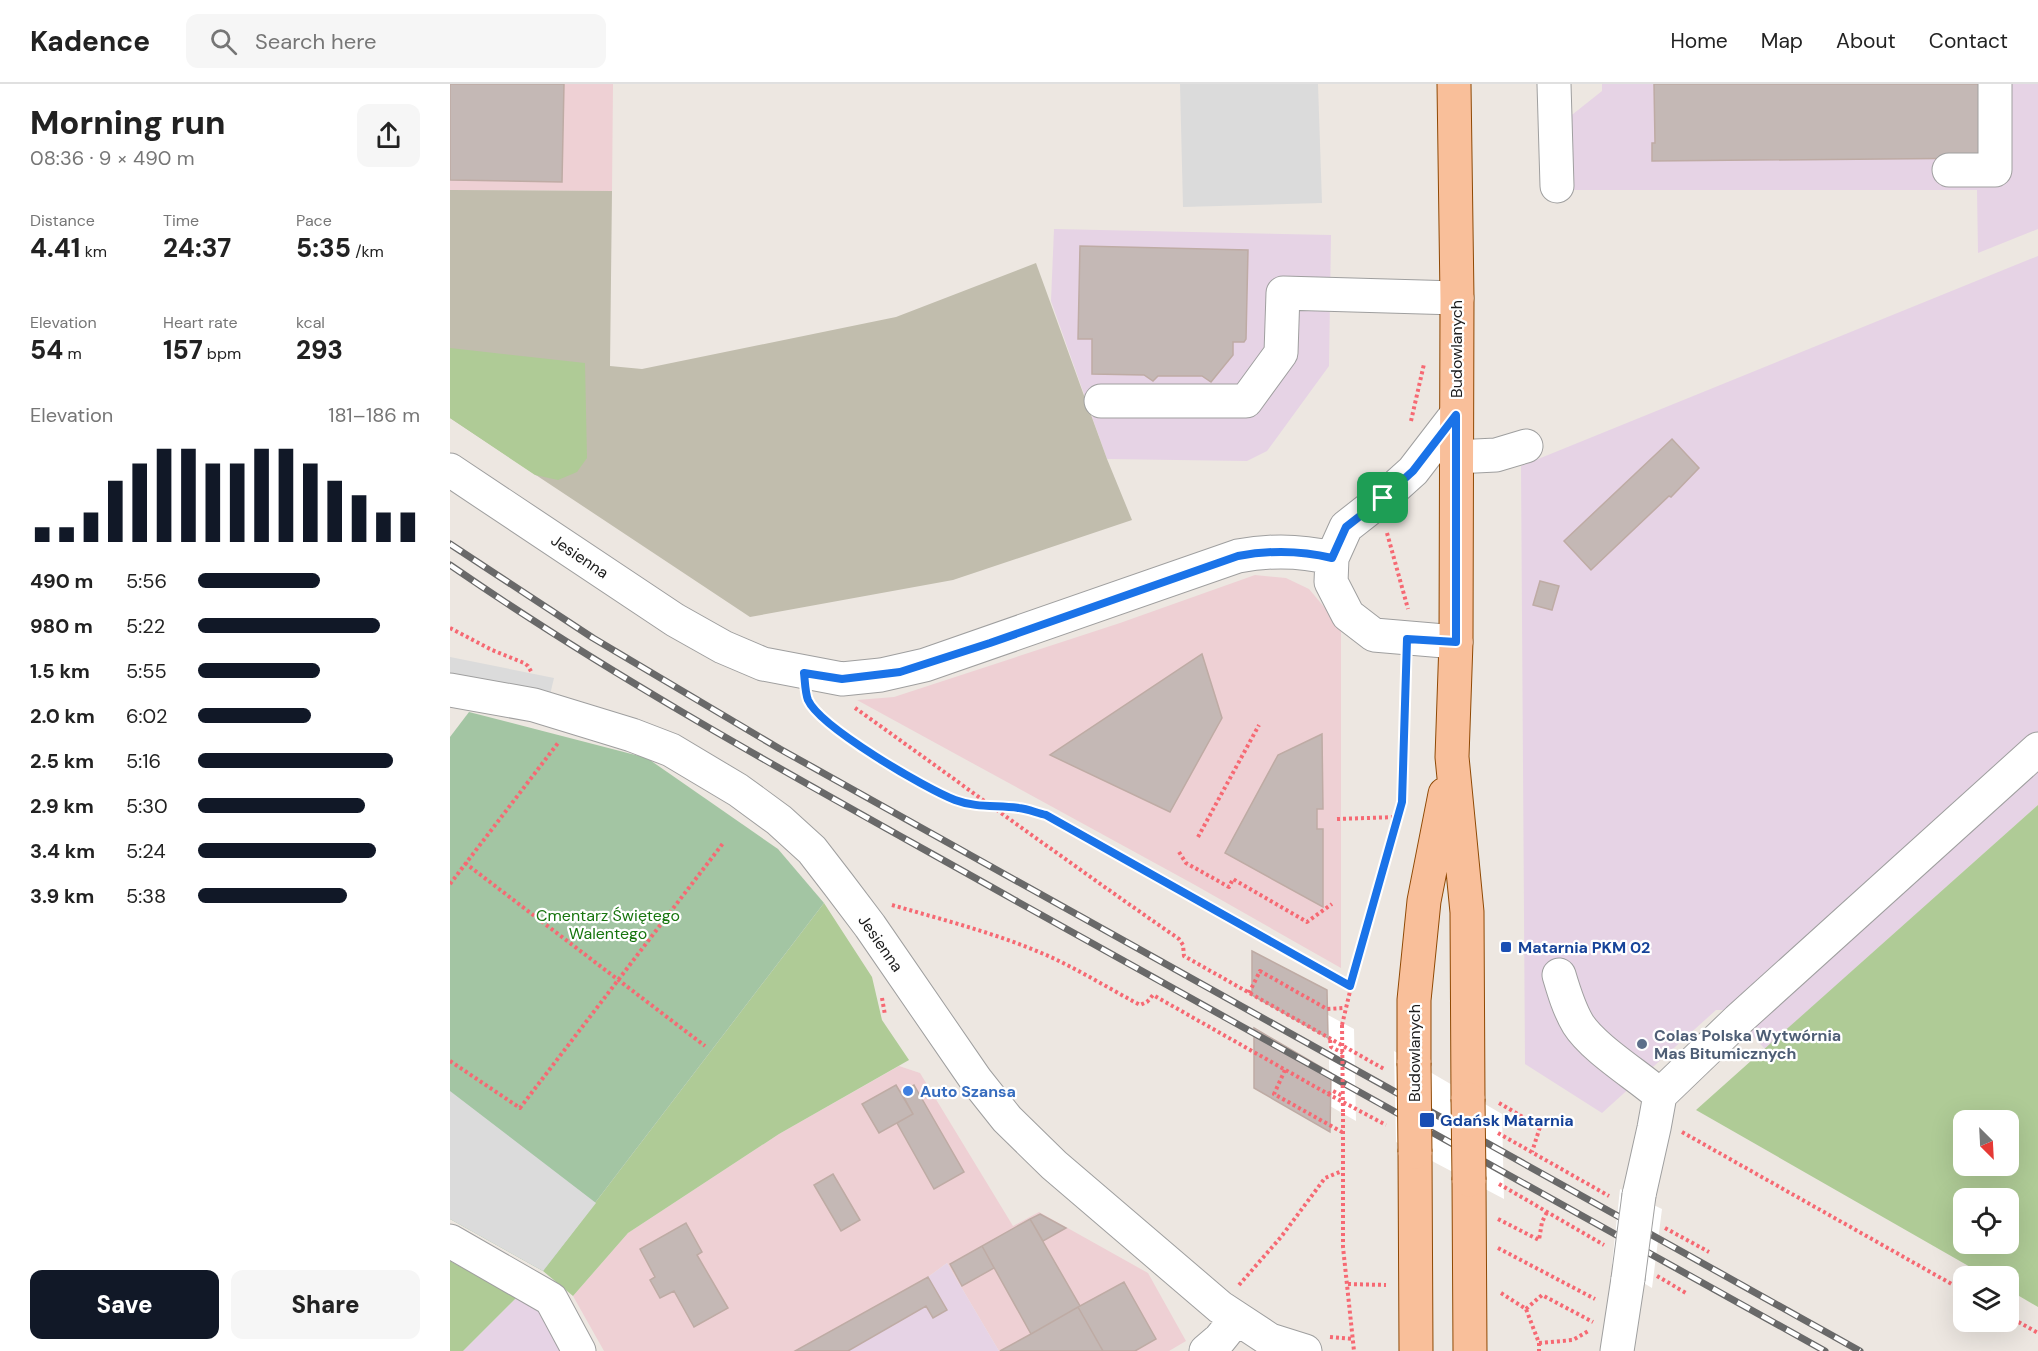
<!DOCTYPE html>
<meta charset="utf-8">
<style>
:root{--surface:#fff;--page:#f6f6f6;--text:#222;--muted:#767676;--line:#e0e0e0;--accent:#111827}
body{margin:0;font-family:"DM Sans",sans-serif;background:var(--page);color:var(--text);height:100vh;display:flex;flex-direction:column;font-size:22px;white-space:nowrap}
*{box-sizing:border-box;margin:0}
p{font-size:20px;color:var(--muted)}
.icon{flex:none;width:33px;height:33px;fill:none;stroke:currentColor;stroke-width:2;stroke-linecap:round;stroke-linejoin:round}
.map{position:relative;flex:1;overflow:hidden}
.sheet{display:flex;flex-direction:column;background:var(--surface);width:450px}
.sheet>*{flex:none}
.needle{width:39px;rotate:156deg}
.tools{position:absolute;left:1503px;top:1026px;display:grid;gap:12px}
.tools a{display:grid;place-items:center;width:66px;height:66px;border-radius:12px;background:var(--surface);box-shadow:0 6px 24px #0002;font-size:30px}
.pin{position:absolute;display:grid;place-items:center;width:51px;height:51px;color:#fff;margin:-26px;border-radius:12px;box-shadow:0 3px 9px #0006}
.round{display:grid;place-items:center;flex:none;width:63px;height:63px;border-radius:12px;background:var(--page)}
.head{display:flex;align-items:center;justify-content:space-between;height:102px;padding:0 30px}
h1{font-size:33px;font-weight:800;line-height:45px}
.metrics{display:grid;grid-template-columns:repeat(3,1fr);gap:9px;height:102px;padding:6px 30px}
.metrics div{display:grid;align-content:center}
.metrics b{font-size:26px;font-weight:800}
.metrics small{font-size:16px;font-weight:400}
.metrics p{font-size:16px}
.chart{height:168px;padding:12px 30px}
.chart p{display:flex;justify-content:space-between}
.chart svg{width:100%;height:108px;margin-top:6px;stroke:var(--accent);stroke-width:6}
.cta{display:flex;gap:12px;margin-top:auto;padding:12px 30px}
.cta a{flex:1;height:69px;border-radius:12px;background:var(--accent);color:#fff;font-size:24px;font-weight:800;line-height:69px;text-align:center}
.cta a+a{background:var(--page);color:var(--text)}
ul{padding:0 30px;list-style:none;font-size:20px}
li{display:grid;grid-template-columns:96px 72px 1fr;align-items:center;height:45px}
li i{height:15px;border-radius:8px;background:var(--accent)}
header{display:flex;align-items:center;gap:36px;box-sizing:border-box;height:84px;padding:0 30px;background:var(--surface);border-bottom:2px solid var(--line)}
header strong{font-size:28px}
nav{display:flex;gap:33px;margin-inline-start:auto;font-size:21px}
.search{width:420px;height:54px;background:var(--page);display:flex;align-items:center;gap:15px;box-sizing:border-box;padding:0 21px;border-radius:12px;color:var(--muted);font-size:22px}
main{display:flex;flex:1;min-height:0}
.map>svg:first-child{display:block}
.commercial{fill:#eed0d4}
.industrial{fill:#e6d3e5}
.construction{fill:#c1bdad}
.forest{fill:#afcb96;fill-rule:evenodd}
.cemetery{fill:#a3c5a3}
.parking{fill:#dbdbdb}
.pier{fill:#fff}
.building{fill:#c4b8b5;stroke:#beaba4;stroke-width:1.5}
.lines{fill:none;stroke-linecap:round;stroke-linejoin:round}
.minor-casing{stroke:#9f9f9f;stroke-width:35}
.major-casing{stroke:#8f4904;stroke-width:35}
.path{stroke:#f66973;stroke-width:4;stroke-dasharray:3 3;stroke-linecap:butt}
.minor{stroke:#fff;stroke-width:33}
.major{stroke:#f9bf9a;stroke-width:33}
.rail-casing{stroke:#696969;stroke-width:7}
.rail{stroke:#fff;stroke-width:4.5;stroke-dasharray:14;stroke-linecap:butt}
.minor-bridge-casing{stroke:#9f9f9f;stroke-width:35;stroke-linecap:butt}
.major-bridge-casing{stroke:#8f4904;stroke-width:35;stroke-linecap:butt}
.path-bridge{stroke:#f66973;stroke-width:4;stroke-dasharray:3 3;stroke-linecap:butt}
.minor-bridge{stroke:#fff;stroke-width:33}
.major-bridge{stroke:#f9bf9a;stroke-width:33}
.route-casing{stroke:#fff;stroke-width:12}
.route{stroke:#1a73e8;stroke-width:8}
.transit-dot{fill:#1a4fb4;stroke:#fff;stroke-width:2}
.service-dot{fill:#5c6f8a;stroke:#fff;stroke-width:2}
.shop-dot{fill:#3f7fe0;stroke:#fff;stroke-width:2}
.labels{text-anchor:middle;stroke-width:4.5;stroke-linejoin:round;paint-order:stroke}
.street-label{font-size:16px;fill:#1b1b1b;stroke:#fff}
.park-label{font-size:16px;fill:#17750e;stroke:#fff}
.transit-label{font-size:16px;font-weight:bold;fill:#164399;stroke:#fff;text-anchor:start}
.service-label{font-size:16px;font-weight:bold;fill:#4e5e75;stroke:#fff;text-anchor:start}
.shop-label{font-size:16px;font-weight:bold;fill:#366cbe;stroke:#fff;text-anchor:start}
</style>
<header>
<strong>Kadence</strong>
<div class="search"><svg class="icon" aria-label="search" viewBox="0 0 24 24"><circle cx="10" cy="10" r="6"/><path d="M15 15l6 6"/></svg>Search here</div>
<nav><a>Home</a><a>Map</a><a>About</a><a>Contact</a></nav>
</header>
<main>
<section class="sheet">
<div class="head"><div><h1>Morning run</h1><p>08:36 · 9 × 490 m</p></div><a class="round"><svg class="icon" aria-label="share" viewBox="0 0 24 24"><path d="M12 15V3M7 8l5-5 5 5M5 13v7h14v-7"/></svg></a></div>
<div class="metrics">
<div><p>Distance</p><b>4.41<small> km</small></b></div>
<div><p>Time</p><b>24:37</b></div>
<div><p>Pace</p><b>5:35<small> /km</small></b></div>
</div>
<div class="metrics">
<div><p>Elevation</p><b>54<small> m</small></b></div>
<div><p>Heart rate</p><b>157<small> bpm</small></b></div>
<div><p>kcal</p><b>293</b></div>
</div>
<div class="chart"><p><span>Elevation</span>181–186 m</p>
<svg viewBox="0 0 160 44" preserveAspectRatio="none"><path d="M5 44V38M15 44V38M25 44V32M35 44V19M45 44V12M55 44V6M65 44V6M75 44V12M85 44V12M95 44V6M105 44V6M115 44V12M125 44V19M135 44V25M145 44V32M155 44V32"/></svg>
</div>
<ul>
<li><b>490 m</b>5:56<i style="width:55%"></i></li>
<li><b>980 m</b>5:22<i style="width:82%"></i></li>
<li><b>1.5 km</b>5:55<i style="width:55%"></i></li>
<li><b>2.0 km</b>6:02<i style="width:51%"></i></li>
<li><b>2.5 km</b>5:16<i style="width:88%"></i></li>
<li><b>2.9 km</b>5:30<i style="width:75%"></i></li>
<li><b>3.4 km</b>5:24<i style="width:80%"></i></li>
<li><b>3.9 km</b>5:38<i style="width:67%"></i></li>
</ul>
<div class="cta"><a>Save</a><a>Share</a></div>
</section>
<div class="map">
<svg width="1588" height="1267" viewBox="0 0 1588 1267">
<rect width="100%" height="100%" fill="#ede7e1"/>
<!-- commercial -->
<path class="commercial" d="M0,0H163L162,107L0,106Z
M805,491L836,494L859,505L891,543V884L745,801L407,616L444,613L670,539Z
M449,982L470,989L563,1142L589,1128L698,1189L736,1257L719,1267H549L497,1179L478,1193L345,1267H154L123,1212L178,1149L329,1050Z"/>
<!-- industrial -->
<path class="industrial" d="M1152,0H1588V145L1528,169L1527,106H1117L1118,34L1152,7Z
M604,145L881,151L879,282L817,367L797,377L657,375L601,217Z
M1588,172V721L1315,965L1278,926H1266L1152,1029L1075,980L1071,382Z
M497,1179L549,1267H345L478,1193Z
M82,1209L111,1267H13L67,1213Z"/>
<!-- construction -->
<path class="construction" d="M0,106L162,107L160,282L192,285L446,233L586,179L657,375L682,436L503,496L300,533L0,334Z"/>
<!-- forest -->
<path class="forest" d="M0,264L135,279L137,374L127,388L108,396L85,391L0,334Z
M1588,721V1223L1559,1206L1558,1192H1536L1246,1026ZM1558,1036V1082H1514V1036ZM1558,1114V1160H1514V1114Z
M374,819L422,893L432,936L459,976L329,1050L178,1149L123,1212L93,1187Z
M0,1177L67,1213L13,1267H0Z"/>
<!-- cemetery -->
<path class="cemetery" d="M19,628L197,674L328,765L374,819L93,1187L0,1135V653Z"/>
<!-- parking -->
<path class="parking" d="M730,0H868L872,119L733,123Z
M0,573L104,594L99,615L0,592Z
M0,1007L146,1119L93,1187L0,1135Z"/>
<!-- pier -->
<path class="pier" d="M878,931L904,945L906,1037L880,1022Z
M944,967L1052,1030L1054,1115L946,1058Z
M1170,1105L1212,1125L1202,1204L1162,1180Z"/>
<!-- building -->
<path class="building" d="M0,0H114L112,98L0,96Z
M1204,0H1539V74L1202,77V59H1205Z
M630,162L798,166L796,255L794,258H783V271L761,298L752,292H708L703,297L694,291L642,290V255H628Z
M1222,355L1249,384L1221,413L1219,412L1141,486L1114,457Z
M1090,497L1109,502L1102,526L1083,521Z
M752,570L772,634L720,728L600,671Z
M872,650L873,725H867V745H873V823L775,769L828,671Z
M802,867L877,906L878,954L802,911Z
M804,944L881,989L880,1048L804,1004Z
M446,1001L463,1030L429,1049L412,1020Z
M464,1001L514,1088L484,1105L447,1039L463,1030L451,1008Z
M383,1090L410,1136L391,1147L364,1101Z
M590,1130L616,1144L593,1157L580,1135Z
M580,1135L630,1222L581,1250L532,1162Z
M236,1139L252,1168L247,1171L278,1224L244,1243L224,1207L210,1214L200,1196L205,1193L190,1165Z
M532,1162L544,1184L512,1202L500,1180Z
M478,1193L497,1226L483,1234L476,1222L398,1267H345Z
M674,1198L706,1255L685,1267H653L628,1223Z
M628,1223L653,1267H550L581,1250Z"/>
<g class="lines">
<defs>
<path id="minor" d="M1104,0L1107,102
M1499,86H1545V0
M651,317H796L831,269L833,209L1007,214
M1005,373L1046,371L1076,362
M0,386L225,536L273,563L313,580L392,595L431,591L475,581L788,472C820,466 849,466 882,474
M1006,558L924,551L898,531L881,498L882,474L896,443L933,414L963,387L1006,331
M0,606L84,621L182,651L221,666L288,706L329,736L362,766L389,801L420,842L526,996L557,1035L604,1081L770,1223L820,1256L855,1267
M1109,891C1114,908 1119,925 1128,940C1143,964 1187,991 1210,1011L1204,1044L1189,1111
M1210,1011L1288,936L1588,665
M0,1157L101,1215L129,1267
M756,1267L770,1255L786,1235
M1167,1267L1178,1195"/>
<path id="major" d="M1004,0L1007,214L1006,558L1002,673L1017,828L1018,1015
M964,979V916L974,817L995,710
M965,1068L966,1267
M1019,1096L1020,1267"/>
</defs>
<!-- minor casing -->
<use href="#minor" class="minor-casing"/>
<!-- major casing -->
<use href="#major" class="major-casing"/>
<!-- path -->
<path class="path" d="M961,337L974,280
M937,449L958,525
M0,544L42,566L74,579L78,582L82,589
M362,621L377,639L424,671L471,700L506,717L527,722L570,724L595,731L900,902
M405,624C513,701 619,779 729,855L733,861L734,872L934,985
M887,735L948,733
M748,753L809,641
M729,768L736,779L779,803L783,795L857,838L882,820
M15,779L255,962
M0,800L108,659
M442,821C497,837 553,851 605,875C634,889 662,906 690,921L697,918L703,911L878,1010L936,1041
M799,909L810,887L877,925L894,924
M432,914L435,931
M892,941L911,861L952,718L956,584
M880,956L881,963L893,969
M0,977L70,1024L274,758
M835,986L824,1010L892,1048
M878,1010L883,1007L893,1012
M1049,1019L1090,1043L1082,1068
M893,1029V1163L904,1267
M1232,1048L1514,1207
M1048,1049L1159,1112
M1049,1100L1154,1161
M1048,1135L1089,1156L1092,1138L1097,1128
M1215,1144L1259,1168
M1048,1164L1145,1215
M1207,1192L1236,1209
M898,1200L936,1201
M789,1201L831,1153L875,1094L892,1087
M1051,1209L1076,1225L1089,1259V1267
M1076,1225L1092,1211L1143,1238
M1558,1232L1588,1249
M880,1253L904,1255
M1089,1259L1123,1256L1140,1246"/>
<!-- minor -->
<use href="#minor" class="minor"/>
<!-- major -->
<use href="#major" class="major"/>
<defs>
<path id="rail" d="M0,460L143,554L330,665L1410,1267
M0,481C181,606 376,710 568,818C837,968 1106,1117 1375,1267"/>
</defs>
<!-- rail casing -->
<use href="#rail" class="rail-casing"/>
<!-- rail -->
<use href="#rail" class="rail"/>
<defs>
<path id="minor-bridge" d="M1178,1195L1189,1111"/>
<path id="major-bridge" d="M964,979L965,1068
M1018,1015L1019,1096"/>
</defs>
<!-- minor-bridge casing -->
<use href="#minor-bridge" class="minor-bridge-casing"/>
<!-- major-bridge casing -->
<use href="#major-bridge" class="major-bridge-casing"/>
<!-- path-bridge -->
<path class="path-bridge" d="M892,941L893,1029"/>
<!-- minor-bridge -->
<use href="#minor-bridge" class="minor-bridge"/>
<!-- major-bridge -->
<use href="#major-bridge" class="major-bridge"/>
</g>
<g class="lines">
<defs>
<path id="route" d="M1006,331V558L957,555L952,718L900,902L596,731C587,729 578,725 569,724C547,721 526,724 505,716C476,705 370,643 358,616C355,608 355,597 354,589L392,595L450,588L540,559L788,472C820,466 849,466 882,474L896,443L933,414L963,387Z"/>
</defs>
<!-- route casing -->
<use href="#route" class="route-casing"/>
<!-- route -->
<use href="#route" class="route"/>
</g>
<!-- markers -->
<g class="transit-dot">
<rect x="1050" y="857" width="12" height="12" rx="3"/>
<rect x="969" y="1028" width="16" height="16" rx="3"/>
</g>
<circle class="service-dot" cx="1192" cy="960" r="6"/>
<circle class="shop-dot" cx="458" cy="1007" r="6"/>
<g class="labels">
<!-- street labels -->
<g class="street-label">
<text transform="translate(1006 265) rotate(-90)" y="6">Budowlanych</text>
<text transform="translate(130 472) rotate(34)" y="6">Jesienna</text>
<text transform="translate(431 859) rotate(55)" y="6">Jesienna</text>
<text transform="translate(964 969) rotate(-90)" y="6">Budowlanych</text>
</g>
<!-- park labels -->
<g class="park-label">
<text x="158" y="837">Cmentarz Świętego<tspan x="158" dy="18">Walentego</tspan></text>
</g>
<!-- transit labels -->
<g class="transit-label">
<text x="1068" y="869">Matarnia PKM 02</text>
<text x="990" y="1042">Gdańsk Matarnia</text>
</g>
<!-- service labels -->
<g class="service-label">
<text x="1204" y="957">Colas Polska Wytwórnia<tspan x="1204" dy="18">Mas Bitumicznych</tspan></text>
</g>
<!-- shop labels -->
<g class="shop-label">
<text x="470" y="1013">Auto Szansa</text>
</g>
</g>
</svg>
<div class="tools">
<a><svg class="needle" viewBox="-14 -14 28 28"><path d="M0-13l5 13h-10z" fill="#e53935"/><path d="M0 13l5-13h-10z" fill="#767676"/></svg></a>
<a><svg class="icon" aria-label="locate" viewBox="0 0 24 24"><circle cx="12" cy="12" r="6"/><path d="M12 2v4M12 18v4M2 12h4M18 12h4"/></svg></a>
<a><svg class="icon" aria-label="layers" viewBox="0 0 24 24"><path d="M12 4l9 5-9 5-9-5zM3 14l9 5 9-5"/></svg></a>
</div>
<div class="pin" style="left:933px;top:414px;background:#1e9e55"><svg class="icon" aria-label="arrive" viewBox="0 0 24 24"><path d="M6 21V4h12l-3 4 3 4H6"/></svg></div>
</div>
</main>
